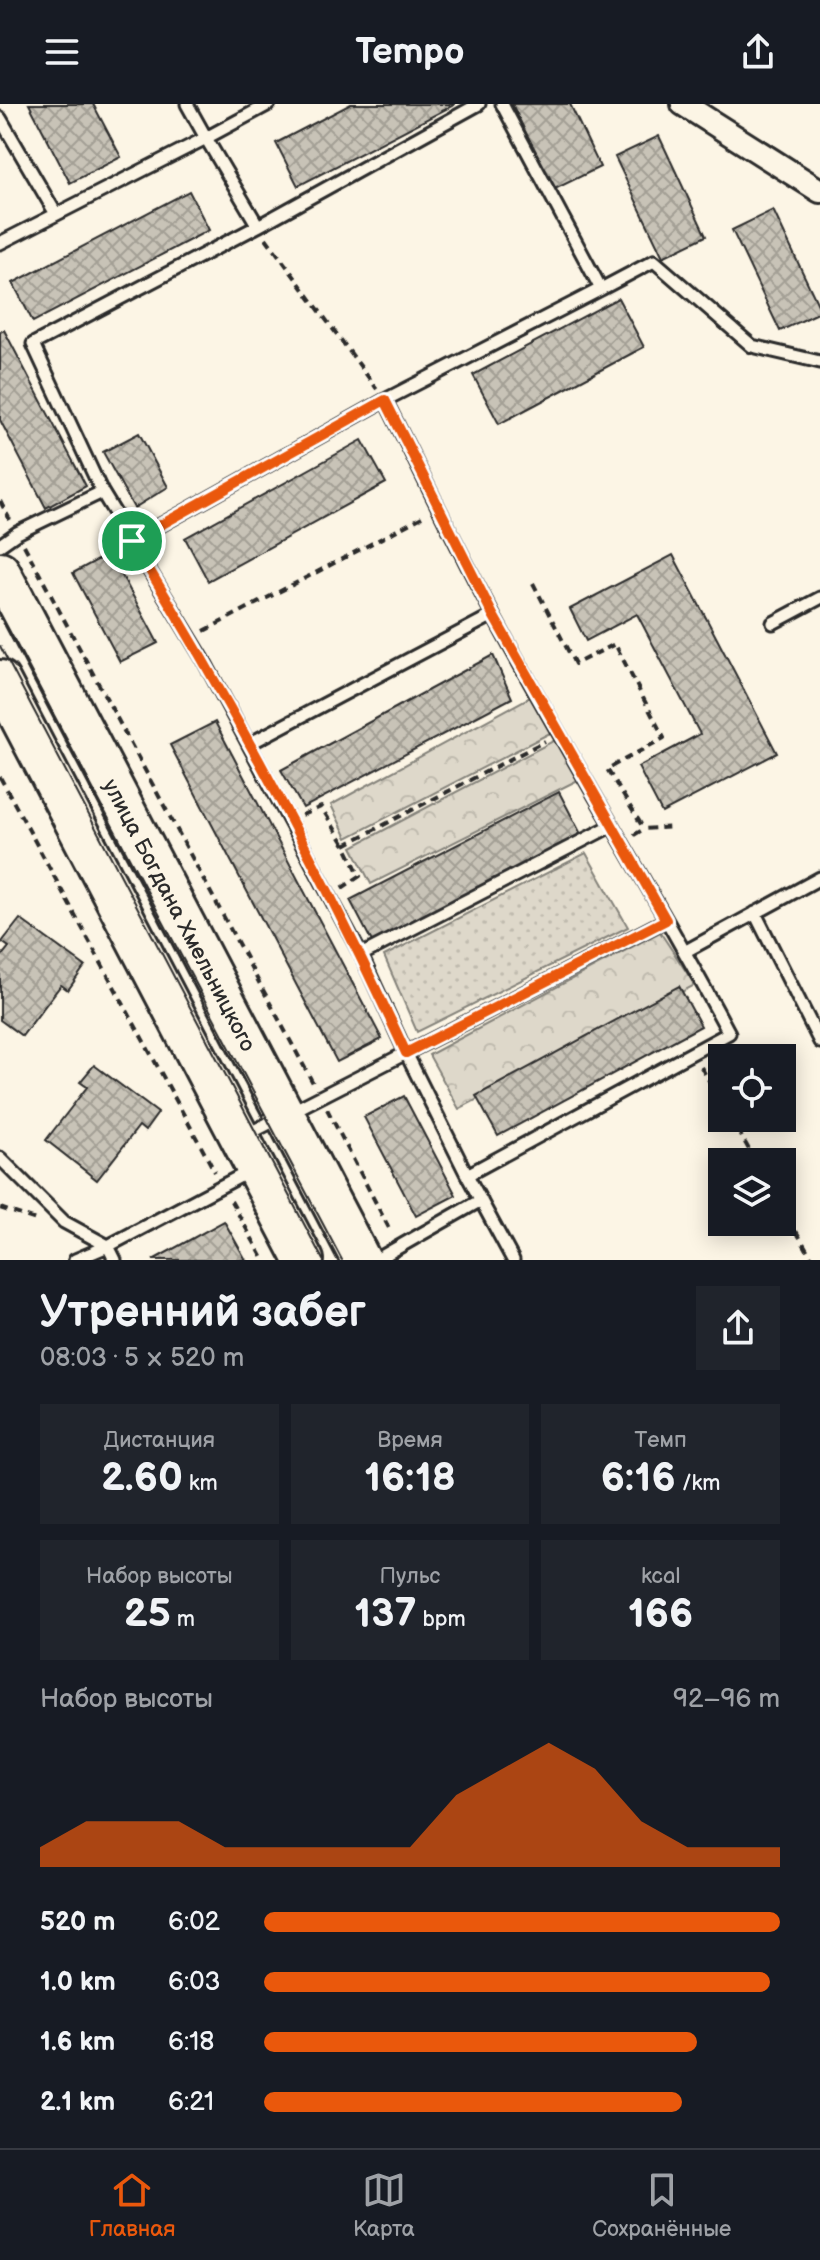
<!DOCTYPE html>
<html lang="ru">
<meta charset="utf-8">
<style>
:root{--surface:#171b24;--page:#20242c;--text:#f1f3f6;--muted:#9ea1a6;--line:#363941;--accent:#ea580c}
body{margin:0;font-family:"Balsamiq Sans",sans-serif;background:var(--page);color:var(--text);height:100vh;display:flex;flex-direction:column;font-size:30px;white-space:nowrap}
*{box-sizing:border-box;margin:0}
p{font-size:26px;color:var(--muted)}
.icon{flex:none;width:44px;height:44px;fill:none;stroke:currentColor;stroke-width:2;stroke-linecap:round;stroke-linejoin:round}
.map{position:relative;height:1156px;overflow:hidden}
.details{display:flex;flex-direction:column;background:var(--surface);flex:1}
.details>*{flex:none}
.controls{position:absolute;left:708px;top:940px;display:grid;gap:16px}
.controls a{display:grid;place-items:center;width:88px;height:88px;border-radius:0px;background:var(--surface);box-shadow:0 4px 20px #0003;font-size:40px}
.pin{position:absolute;display:grid;place-items:center;width:68px;height:68px;color:#fff;margin:-34px;border:4px solid #fff;border-radius:50%;box-shadow:0 2px 8px #0007}
.round{display:grid;place-items:center;flex:none;width:84px;height:84px;border-radius:0px;background:var(--page)}
.overview{display:flex;align-items:center;justify-content:space-between;height:136px;padding:0 40px}
h1{font-size:44px;font-weight:600;line-height:60px}
.figures{display:grid;grid-template-columns:repeat(3,1fr);gap:12px;height:136px;padding:8px 40px}
.figures div{display:grid;align-content:center;border-radius:0px;background:var(--page);text-align:center}
.figures b{font-size:40px;font-weight:600}
.figures small{font-size:22px;font-weight:400}
.figures p{font-size:22px}
.chart{height:224px;padding:16px 40px}
.chart p{display:flex;justify-content:space-between}
.chart svg{width:100%;height:144px;margin-top:8px;fill:var(--accent);opacity:.7}
ul{padding:0 40px;list-style:none;font-size:26px}
li{display:grid;grid-template-columns:128px 96px 1fr;align-items:center;height:60px}
li i{height:20px;border-radius:10px;background:var(--accent)}
header{display:flex;justify-content:space-between;align-items:center;height:104px;padding:0 40px;background:var(--surface);font-size:36px;font-weight:600}
.dock{display:flex;justify-content:space-around;align-items:center;height:112px;border-top:2px solid var(--line);background:var(--surface);font-size:22px;color:var(--muted)}
.dock a{display:grid;justify-items:center;gap:4px}
.dock .on{color:var(--accent)}
.map>svg:first-child{display:block}
.grass{fill:url(#grass-dots);stroke:#84827a;stroke-width:2}
.forest{fill:url(#forest-crowns);stroke:#84827a;stroke-width:2}
.building{fill:url(#building-cross-hatch);stroke:#2b2b2b;stroke-width:2}
.lines{fill:none;stroke-linecap:round;stroke-linejoin:round}
.service-casing{stroke:#2b2b2b;stroke-width:17}
.minor-casing{stroke:#2b2b2b;stroke-width:28}
.trunk-casing{stroke:#2b2b2b;stroke-width:44}
.path{stroke:#2b2b2b;stroke-width:4;stroke-dasharray:8 6;stroke-linecap:butt}
.service{stroke:#fcf5e5;stroke-width:11}
.minor{stroke:#fcf5e5;stroke-width:22}
.trunk{stroke:#fcf5e5;stroke-width:38}
.tram{stroke:#2b2b2b;stroke-width:2}
.route-casing{stroke:#fff;stroke-width:16}
.route{stroke:#ea580c;stroke-width:10}
.labels{text-anchor:middle;stroke-width:6;stroke-linejoin:round;paint-order:stroke}
.street-label{font-size:22px;fill:#2b2b2b;stroke:#fcf5e5}
</style>
<header><svg class="icon" aria-label="menu" viewBox="0 0 24 24"><path d="M4 6h16M4 12h16M4 18h16"/></svg>Tempo<svg class="icon" aria-label="share" viewBox="0 0 24 24"><path d="M12 15V3M7 8l5-5 5 5M5 13v7h14v-7"/></svg></header>
<div class="map">
<svg width="820" height="1156" viewBox="0 0 820 1156">
<defs>
<pattern id="grass-dots" width="8" height="8" patternUnits="userSpaceOnUse" patternTransform="scale(2)"><rect width="8" height="8" fill="#ded8ca"/><path d="M2 2h.1M6 6h.1" fill="none" stroke="#bfbaae" stroke-width="1.8" stroke-linecap="round"/></pattern>
<pattern id="forest-crowns" width="20" height="18" patternUnits="userSpaceOnUse" patternTransform="scale(2)"><rect width="20" height="18" fill="#ded8ca"/><path d="M2 6a3 3 0 1 1 6 0M12 15a3 3 0 1 1 6 0" fill="none" stroke="#bfbaae"/></pattern>
<pattern id="building-cross-hatch" width="8" height="8" patternUnits="userSpaceOnUse" patternTransform="scale(2)"><rect width="8" height="8" fill="#c8c3b7"/><path d="M0 0l8 8M0 8l8-8" fill="none" stroke="#a39f95"/></pattern>
</defs>
<rect width="100%" height="100%" fill="#fcf5e5"/>
<filter id="ink" filterUnits="userSpaceOnUse"><feTurbulence type="fractalNoise" baseFrequency=".0125" numOctaves="2"/><feDisplacementMap in="SourceGraphic" scale="16" xChannelSelector="R" yChannelSelector="G"/><feConvolveMatrix kernelMatrix="1 2 1 2 8 2 1 2 1" color-interpolation-filters="sRGB"/></filter>
<g filter="url(#ink)">
<!-- grass -->
<path class="grass" d="M586,749L628,823L417,928L384,852Z"/>
<!-- forest -->
<path class="forest" d="M530,593L552,628L347,734L331,701Z
M555,636L578,676L371,780L352,743Z
M660,828L695,881L459,1005L429,951Z"/>
<!-- building -->
<path class="building" d="M29,0H93L121,53L70,79Z
M351,0H454V1L298,82L276,39Z
M512,0H570L600,63L553,86Z
M659,32L706,132L663,153L615,53Z
M189,87L209,126L33,218L13,179Z
M773,106L820,205V208L780,227L732,126Z
M618,194L644,243L499,320L473,271Z
M4,226L86,382L46,404L0,316V228Z
M139,329L168,383L134,404L103,348Z
M362,336L386,379L208,477L185,434Z
M110,449L158,539L120,558L73,469Z
M673,451L777,649L662,709L638,663L700,630L637,510L586,537L570,505Z
M493,551L512,594L303,704L281,666Z
M215,618L382,935L337,958L170,641Z
M559,688L581,730L372,838L350,796Z
M20,815L85,862L68,886L61,881L22,932L0,916V854L9,843L2,838Z
M679,882L701,922L498,1032L476,992Z
M94,961L158,1009L145,1027L139,1022L97,1076L46,1036L87,983L80,978Z
M404,992L456,1091L416,1112L364,1013Z
M224,1117L246,1156H153Z"/>
<g class="lines">
<defs>
<path id="service" d="M187,0L206,34L269,0
M0,14L56,110
M0,139L206,34L258,122L479,0
M601,185L654,157L752,242L820,258
M102,388L33,240L258,122
M132,437L385,296
M0,441L17,429L102,388L203,555L361,851L406,949L666,816
M773,519L820,494
M249,640L493,511
M755,809L820,938
M686,847L820,774
M361,851L611,722
M244,1032L406,949L467,1071L513,1156
M0,1054L64,1118L108,1142L115,1156
M467,1071L729,929C654,788 569,653 494,513C456,441 421,368 385,296L601,185L502,0
M75,1156L108,1142L252,1066
M376,1156L481,1096"/>
<path id="minor" d="M683,0L820,87"/>
<g id="trunk">
<path id="s1" d="M0,467L361,1156"/>
<path d="M0,576L304,1156"/>
</g>
</defs>
<!-- service casing -->
<use href="#service" class="service-casing"/>
<!-- minor casing -->
<use href="#minor" class="minor-casing"/>
<!-- trunk casing -->
<use href="#trunk" class="trunk-casing"/>
<!-- path -->
<path class="path" d="M266,134L377,285
M0,397L10,416
M24,441L313,979
M533,479L575,560L615,540L664,634L607,665L644,725
M204,527L426,411
M0,673L215,1068
M302,711L321,703L345,741
M634,731L644,725L674,723
M342,784L360,772L345,741L545,637
M701,963L722,999
M327,1005L391,1128
M731,1014L756,1058
M231,1097L264,1156
M782,1103L813,1156
M0,1104L39,1117"/>
<!-- service -->
<use href="#service" class="service"/>
<!-- minor -->
<use href="#minor" class="minor"/>
<!-- trunk -->
<use href="#trunk" class="trunk"/>
<!-- tram -->
<path class="tram" d="M0,509L342,1156
M0,542L323,1156"/>
</g>
</g>
<g class="lines" filter="url(#ink)">
<defs>
<path id="route" d="M385,296L493,511L666,816L406,949C325,773 233,602 132,437Z"/>
</defs>
<!-- route casing -->
<use href="#route" class="route-casing"/>
<!-- route -->
<use href="#route" class="route"/>
</g>
<g class="labels">
<!-- street labels -->
<g class="street-label">
<text dy="8" stroke="none"><textPath href="#s1" startOffset="388">улица Богдана Хмельницкого</textPath></text>
</g>
</g>
</svg>
<div class="controls">
<a><svg class="icon" aria-label="locate" viewBox="0 0 24 24"><circle cx="12" cy="12" r="6"/><path d="M12 2v4M12 18v4M2 12h4M18 12h4"/></svg></a>
<a><svg class="icon" aria-label="layers" viewBox="0 0 24 24"><path d="M12 4l9 5-9 5-9-5zM3 14l9 5 9-5"/></svg></a>
</div>
<div class="pin" style="left:132px;top:437px;background:#1e9e55"><svg class="icon" aria-label="arrive" viewBox="0 0 24 24"><path d="M6 21V4h12l-3 4 3 4H6"/></svg></div>
</div>
<section class="details">
<div class="overview"><div><h1>Утренний забег</h1><p>08:03 · 5 × 520 m</p></div><a class="round"><svg class="icon" aria-label="share" viewBox="0 0 24 24"><path d="M12 15V3M7 8l5-5 5 5M5 13v7h14v-7"/></svg></a></div>
<div class="figures">
<div><p>Дистанция</p><b>2.60<small> km</small></b></div>
<div><p>Время</p><b>16:18</b></div>
<div><p>Темп</p><b>6:16<small> /km</small></b></div>
</div>
<div class="figures">
<div><p>Набор высоты</p><b>25<small> m</small></b></div>
<div><p>Пульс</p><b>137<small> bpm</small></b></div>
<div><p>kcal</p><b>166</b></div>
</div>
<div class="chart"><p><span>Набор высоты</span>92–96 m</p>
<svg viewBox="0 0 160 44" preserveAspectRatio="none"><path d="M0 44V38L10 30L20 30L30 30L40 38L50 38L60 38L70 38L80 38L90 22L100 14L110 6L120 14L130 30L140 38L150 38L160 38V44z"/></svg>
</div>
<ul>
<li><b>520 m</b>6:02<i style="width:100%"></i></li>
<li><b>1.0 km</b>6:03<i style="width:98%"></i></li>
<li><b>1.6 km</b>6:18<i style="width:84%"></i></li>
<li><b>2.1 km</b>6:21<i style="width:81%"></i></li>
</ul>
</section>
<nav class="dock">
<a class="on"><svg class="icon" aria-label="home" viewBox="0 0 24 24"><path d="M3 11l9-7 9 7M6 9v11h12V9"/></svg>Главная</a>
<a><svg class="icon" aria-label="map" viewBox="0 0 24 24"><path d="M3 6l6-2 6 2 6-2v14l-6 2-6-2-6 2zM9 4v14M15 6v14"/></svg>Карта</a>
<a><svg class="icon" aria-label="saved" viewBox="0 0 24 24"><path d="M7 4h10v16l-5-4-5 4z"/></svg>Сохранённые</a>
</nav>
